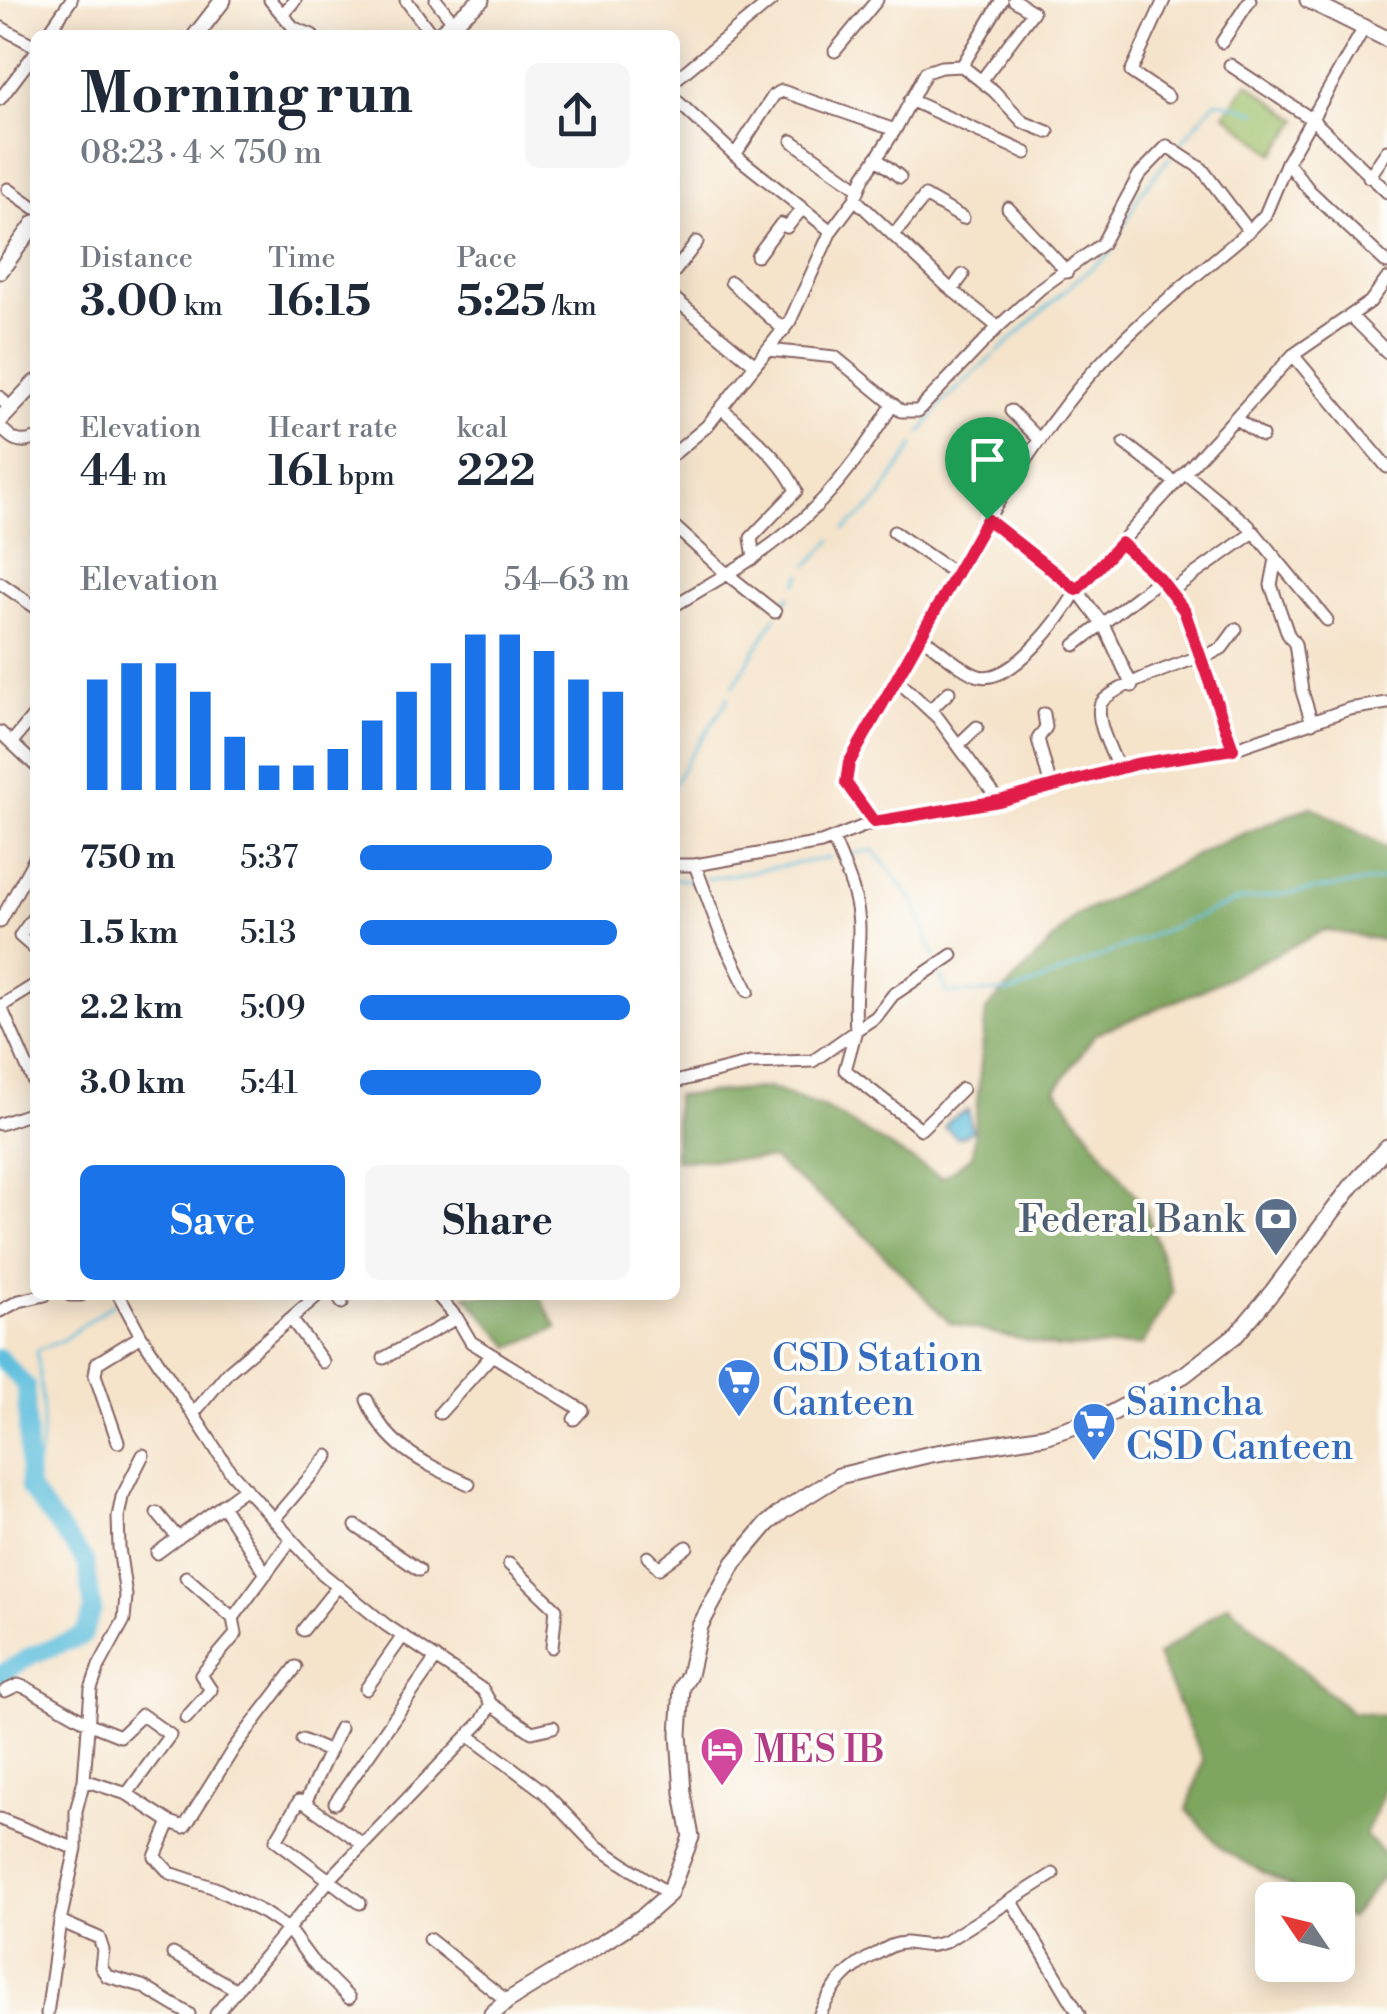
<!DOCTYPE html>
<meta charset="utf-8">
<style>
:root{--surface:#fff;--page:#f6f6f7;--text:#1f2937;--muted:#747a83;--accent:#1a73e8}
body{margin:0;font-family:"Libre Bodoni",serif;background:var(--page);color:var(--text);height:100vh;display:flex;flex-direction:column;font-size:38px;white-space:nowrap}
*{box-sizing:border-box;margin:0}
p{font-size:32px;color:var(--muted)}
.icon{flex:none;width:55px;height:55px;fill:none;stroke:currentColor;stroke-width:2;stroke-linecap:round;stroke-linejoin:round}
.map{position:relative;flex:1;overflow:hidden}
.side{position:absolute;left:30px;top:30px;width:650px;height:1270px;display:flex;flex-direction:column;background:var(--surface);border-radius:15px;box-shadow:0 5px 25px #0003}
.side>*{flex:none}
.needle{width:65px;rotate:305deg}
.tools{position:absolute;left:1255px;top:1882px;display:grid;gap:20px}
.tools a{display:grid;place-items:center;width:100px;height:100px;border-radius:15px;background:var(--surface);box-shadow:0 5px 25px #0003;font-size:50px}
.pin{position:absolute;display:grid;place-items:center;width:85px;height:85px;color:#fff;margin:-102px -42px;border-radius:50% 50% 50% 0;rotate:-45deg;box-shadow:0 0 10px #0007}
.pin .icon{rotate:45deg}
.round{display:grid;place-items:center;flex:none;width:105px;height:105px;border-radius:15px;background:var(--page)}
.headline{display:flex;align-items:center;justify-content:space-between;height:170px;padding:0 50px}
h1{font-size:55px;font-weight:700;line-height:75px}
.stats{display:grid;grid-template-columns:repeat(3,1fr);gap:15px;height:170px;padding:10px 50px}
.stats div{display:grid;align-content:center}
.stats b{font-size:42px;font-weight:700}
.stats small{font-size:28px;font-weight:400}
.stats p{font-size:28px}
.chart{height:280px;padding:20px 50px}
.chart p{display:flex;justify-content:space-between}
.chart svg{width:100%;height:180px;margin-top:10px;stroke:var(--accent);stroke-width:6}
.cta{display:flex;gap:20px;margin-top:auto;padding:20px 50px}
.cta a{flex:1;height:115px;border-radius:15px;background:var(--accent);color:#fff;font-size:40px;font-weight:700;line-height:115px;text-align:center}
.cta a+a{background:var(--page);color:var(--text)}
ul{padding:0 50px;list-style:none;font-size:32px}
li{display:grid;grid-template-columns:160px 120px 1fr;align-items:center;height:75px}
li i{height:25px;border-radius:12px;background:var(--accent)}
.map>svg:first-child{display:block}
.green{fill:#9dc06a;stroke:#74704a;stroke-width:2.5}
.forest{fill:#7ea65e;stroke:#646244;stroke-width:2.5}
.water{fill:#60bfde;stroke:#556f84;stroke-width:2.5}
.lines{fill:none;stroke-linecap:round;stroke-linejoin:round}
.stream{stroke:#60bfde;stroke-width:2.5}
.river{stroke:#60bfde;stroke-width:18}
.minor-casing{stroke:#866463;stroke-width:15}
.secondary-casing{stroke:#866463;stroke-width:19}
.minor{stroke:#fff;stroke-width:11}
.secondary{stroke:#fff;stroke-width:15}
.route-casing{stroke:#fff;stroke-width:20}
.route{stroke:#e11d48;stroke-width:12}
.labels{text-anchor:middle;stroke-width:8;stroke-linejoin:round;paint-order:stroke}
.service-label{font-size:38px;fill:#4e5e75;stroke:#fdfcf7;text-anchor:end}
.shop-label{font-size:38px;fill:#366cbe;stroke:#fdfcf7;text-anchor:start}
.hotel-label{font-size:38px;fill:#b23c85;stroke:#fdfcf7;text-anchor:start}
</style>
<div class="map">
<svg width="1387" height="2014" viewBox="0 0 1387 2014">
<rect width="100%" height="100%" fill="#fdfcf7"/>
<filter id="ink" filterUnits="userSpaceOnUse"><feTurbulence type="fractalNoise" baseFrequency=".01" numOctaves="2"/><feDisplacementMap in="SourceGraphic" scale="20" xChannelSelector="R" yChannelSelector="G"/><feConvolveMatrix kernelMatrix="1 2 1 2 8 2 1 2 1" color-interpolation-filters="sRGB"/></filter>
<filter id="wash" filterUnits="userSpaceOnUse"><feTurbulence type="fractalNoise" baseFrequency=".0048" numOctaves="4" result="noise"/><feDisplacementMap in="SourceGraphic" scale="40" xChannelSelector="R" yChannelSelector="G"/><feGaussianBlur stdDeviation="2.25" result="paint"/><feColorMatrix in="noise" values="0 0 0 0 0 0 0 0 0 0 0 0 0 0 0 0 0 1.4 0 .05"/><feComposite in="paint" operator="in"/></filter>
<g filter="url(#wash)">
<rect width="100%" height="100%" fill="#f5e3ca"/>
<!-- green -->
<path class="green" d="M1248,83L1299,120L1274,154L1225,114Z"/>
<!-- forest -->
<path class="forest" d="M1311,806L1387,848V941L1325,930L1200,991L1095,1034L1056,1089L1146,1210L1173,1292L1142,1345L1058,1348L950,1323L858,1228L772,1159L675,1160V1096L769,1088L827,1109L942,1178L972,1156L986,1010L1076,916L1214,846Z
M465,1295H539L557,1328L511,1347Z
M1228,1604L1351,1712L1387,1716V1785L1365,1836L1387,1857V1871L1350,1919L1338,1913V1900H1314L1223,1850L1187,1810L1203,1760L1157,1656Z"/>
<!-- water -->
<path class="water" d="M968,1110L972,1131L958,1138L944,1127L951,1119Z"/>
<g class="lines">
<!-- stream -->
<path class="stream" d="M1180,144L1216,101L1258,112
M921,433L940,405L1075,281L1111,253L1139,195L1170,157
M845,529L877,502L914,445
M808,565L832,540
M797,583L802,574
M780,609L790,595
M733,687L776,616
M675,783C689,751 713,728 728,697
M847,855L874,850L915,903L935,958
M675,879L698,881
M706,879L829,858
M940,974L947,993L1014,992L1236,901L1387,879
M29,1489L41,1450L43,1411L37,1350L61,1341L114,1303"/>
<!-- river -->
<path class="river" d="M0,1358L26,1386L29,1489L86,1562L93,1610L83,1636L32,1655L0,1675"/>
</g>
</g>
<g filter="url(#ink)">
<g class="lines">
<defs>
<path id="minor" d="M270,0L294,28L312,35
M406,0L432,35
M436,0L454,23
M1164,0L1131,72L1168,97
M282,15L295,0
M0,27L35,46
M47,35L71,0
M1222,42L1250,0
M835,51L877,0
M1230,65L1313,120L1387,192
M962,66L994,91L1023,122L1048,132
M675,80L772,0
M981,81L1033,12L1014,0
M0,99L35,53
M675,99L735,155L831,231
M910,100L1026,153
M792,141L858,188
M735,155L774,95L782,91L895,130
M876,158L900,177
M1287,162L1310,191L1387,263
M1369,177L1387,151
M8,189L35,208
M855,199L947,286L998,327
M1008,208L1067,272
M894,235L925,196L963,218
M757,256L781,224L787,227L802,209
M675,271L697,242
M731,282L784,330
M952,290L963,275
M675,299L755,365
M1351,316L1387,352
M768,350L835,357L901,411H918L998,327L1041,288L1102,244L1139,175L1167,146L1202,169L1249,231L1265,215L1287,162L1364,28
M1293,355L1387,467
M0,397L10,409
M721,407C745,431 784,460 796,491L751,538L754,558
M1011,411L1040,440
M1236,419L1262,436
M0,427C12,439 18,445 35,439
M1124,443L1176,483
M675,453L707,426L790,321L831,231L855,199L864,177L895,130L926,72L941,67L962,66L1002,0
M1185,473L1249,526
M987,519L1077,590L1293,355L1370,302L1387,279
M675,527L727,574L675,605
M894,532L956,574
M1121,543L1160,579L1184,610L1233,749
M1276,559L1271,585L1288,634L1295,644L1302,691L1312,723
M0,583L35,607
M1171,591L1254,532L1327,620
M775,612L727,574C805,529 846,480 893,404
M920,636C935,646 963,672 979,676C1013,684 1062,616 1077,590L1104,626L1132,686
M1075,645L1160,579
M1200,659L1222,648L1236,629
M897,680L938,718L999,801
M930,710L949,692
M1044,714L1046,727L1038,739L1051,787
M0,732L35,765
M12,742L35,714
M958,745L977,727
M1118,768C1112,752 1096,723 1100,706C1104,689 1180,664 1199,657
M874,822L846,783L849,763C919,643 980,515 1066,404C1116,338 1186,284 1249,231
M833,839C845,868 859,896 859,929C859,963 853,996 856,1030L876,1017L893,995L952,955
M675,865H695L821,843L874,822L999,801L1136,764L1233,749L1349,709L1387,703
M695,865L723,940L748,991
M35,915L20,936L35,949
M0,922L35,858
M0,1005L35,1085
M1,1006L35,985
M856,1030L845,1070L921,1129L962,1089
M675,1082L750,1063L813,1061L854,1032
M0,1124L35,1112
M70,1295H81
M119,1295L141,1336L193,1414
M337,1295L342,1303
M0,1311L19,1301L45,1295
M457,1318L471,1342L582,1410L574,1419
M292,1320L323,1362
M384,1358L457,1318L437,1295
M367,1400C387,1448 424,1463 469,1484
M440,1413L492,1355
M118,1442L95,1375L97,1363L141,1336
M222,1505L266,1574
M157,1513L178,1538
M275,1518L328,1456
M356,1526L419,1570
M157,1553L246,1488
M648,1557L659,1568L687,1547
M509,1564L556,1609L552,1647
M186,1577L233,1618
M303,1630L338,1586
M296,1667L234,1748L187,1823L184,1827L170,1822L155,1857L170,1873L215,1888L264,1913L288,1929L311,1960L349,1998
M366,1689L403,1636
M5,1691L18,1685L27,1688L90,1724L120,1736L142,1715L170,1735L127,1794
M491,1704L532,1732L553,1727
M186,1718L211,1690L201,1675L236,1634L233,1618L290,1541
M340,1728L305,1803L299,1801L276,1840L360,1903
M468,1735L543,1791L595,1845L669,1894
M302,1740L328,1751
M84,1780L127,1794L170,1822
M305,1803L363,1844
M335,1803L436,1658
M0,1819L76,1849
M1011,1900L1079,2014
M60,1921L99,1938L103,1950L101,1967L107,1976L142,1986L189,2014
M429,1939L507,2001
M173,1954L237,1990
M47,2014L60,1921L76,1849V1811L84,1780L91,1689L99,1666L124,1620L126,1596L119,1548L118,1517L122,1497L143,1455
M216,2014L331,1878L482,1721L491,1704L483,1690L386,1625L323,1574L230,1471L193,1414L228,1372L318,1295
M820,2014C833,1985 849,1967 878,1953C887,1948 896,1942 907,1943C925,1945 926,1948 945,1942L1053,1874"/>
<path id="secondary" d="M1308,0L1387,39
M196,35L223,0
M438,35L481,0
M0,271L35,223
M0,420L35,383
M492,2014L507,2001L599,1945L645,1915L669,1894L691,1837L683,1793L679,1734L682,1687L689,1675L700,1626L734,1563L767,1524L784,1510L839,1476L931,1454L1044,1436L1106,1416L1184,1375L1237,1334L1273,1291L1351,1187L1387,1147"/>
</defs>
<!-- minor casing -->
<use href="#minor" class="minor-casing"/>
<!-- secondary casing -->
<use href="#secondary" class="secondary-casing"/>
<!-- minor -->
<use href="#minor" class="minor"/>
<!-- secondary -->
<use href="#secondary" class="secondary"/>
</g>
</g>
<g class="lines" filter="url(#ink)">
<defs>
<path id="route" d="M987,519L1077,590L1121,543L1160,579L1184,610L1233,749L1136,764L999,801L874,822L846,783L849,763Z"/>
</defs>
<!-- route casing -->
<use href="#route" class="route-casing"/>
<!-- route -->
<use href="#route" class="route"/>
</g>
<!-- icons -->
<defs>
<symbol id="bank-pin" viewBox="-11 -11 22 30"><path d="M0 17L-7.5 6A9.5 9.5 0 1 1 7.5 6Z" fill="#5c6f8a" stroke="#fdfcf7"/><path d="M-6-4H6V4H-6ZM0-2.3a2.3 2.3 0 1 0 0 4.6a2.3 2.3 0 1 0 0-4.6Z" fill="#fff"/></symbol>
<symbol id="supermarket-pin" viewBox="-11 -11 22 30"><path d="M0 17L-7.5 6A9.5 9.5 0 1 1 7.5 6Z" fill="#3f7fe0" stroke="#fdfcf7"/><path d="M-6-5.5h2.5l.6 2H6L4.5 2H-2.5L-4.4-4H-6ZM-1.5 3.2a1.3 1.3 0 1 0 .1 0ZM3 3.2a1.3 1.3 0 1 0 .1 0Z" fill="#fff"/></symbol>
<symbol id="hotel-pin" viewBox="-11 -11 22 30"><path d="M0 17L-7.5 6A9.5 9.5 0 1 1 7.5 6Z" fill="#d1479c" stroke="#fdfcf7"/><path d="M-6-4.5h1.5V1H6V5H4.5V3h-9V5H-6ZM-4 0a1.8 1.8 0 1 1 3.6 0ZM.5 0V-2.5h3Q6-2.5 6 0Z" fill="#fff"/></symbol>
</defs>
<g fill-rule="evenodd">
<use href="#bank-pin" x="1251" y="1194" width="50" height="68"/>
<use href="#supermarket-pin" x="714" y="1355" width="50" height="68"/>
<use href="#supermarket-pin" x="1069" y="1399" width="50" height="68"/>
<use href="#hotel-pin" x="697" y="1724" width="50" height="68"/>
</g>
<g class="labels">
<!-- service labels -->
<g class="service-label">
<text x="1244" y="1232">Federal Bank</text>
</g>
<!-- shop labels -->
<g class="shop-label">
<text x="772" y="1371">CSD Station<tspan x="772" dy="44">Canteen</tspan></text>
<text x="1126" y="1415">Saincha<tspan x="1126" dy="44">CSD Canteen</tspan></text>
</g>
<!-- hotel labels -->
<g class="hotel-label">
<text x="754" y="1762">MES IB</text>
</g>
</g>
</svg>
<div class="tools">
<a><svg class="needle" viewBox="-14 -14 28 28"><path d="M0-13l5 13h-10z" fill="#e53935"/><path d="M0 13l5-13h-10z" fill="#747a83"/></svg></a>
</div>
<div class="pin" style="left:987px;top:519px;background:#1e9e55"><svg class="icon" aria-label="arrive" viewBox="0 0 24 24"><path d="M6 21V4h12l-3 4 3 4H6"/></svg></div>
<section class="side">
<div class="headline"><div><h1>Morning run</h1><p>08:23 · 4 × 750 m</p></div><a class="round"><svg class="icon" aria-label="share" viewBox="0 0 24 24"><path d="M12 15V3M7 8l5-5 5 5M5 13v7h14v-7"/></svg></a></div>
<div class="stats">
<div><p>Distance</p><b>3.00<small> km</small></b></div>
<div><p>Time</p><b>16:15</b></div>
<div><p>Pace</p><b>5:25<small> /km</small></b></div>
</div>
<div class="stats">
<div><p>Elevation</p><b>44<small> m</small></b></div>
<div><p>Heart rate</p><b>161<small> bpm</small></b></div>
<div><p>kcal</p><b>222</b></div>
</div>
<div class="chart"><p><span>Elevation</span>54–63 m</p>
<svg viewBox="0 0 160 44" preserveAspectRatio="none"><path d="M5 44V17M15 44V13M25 44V13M35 44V20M45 44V31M55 44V38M65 44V38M75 44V34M85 44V27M95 44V20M105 44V13M115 44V6M125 44V6M135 44V10M145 44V17M155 44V20"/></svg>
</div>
<ul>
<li><b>750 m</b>5:37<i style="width:71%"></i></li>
<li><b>1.5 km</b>5:13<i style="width:95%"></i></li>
<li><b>2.2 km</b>5:09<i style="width:100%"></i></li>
<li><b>3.0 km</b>5:41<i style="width:67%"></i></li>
</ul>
<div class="cta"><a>Save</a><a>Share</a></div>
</section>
</div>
